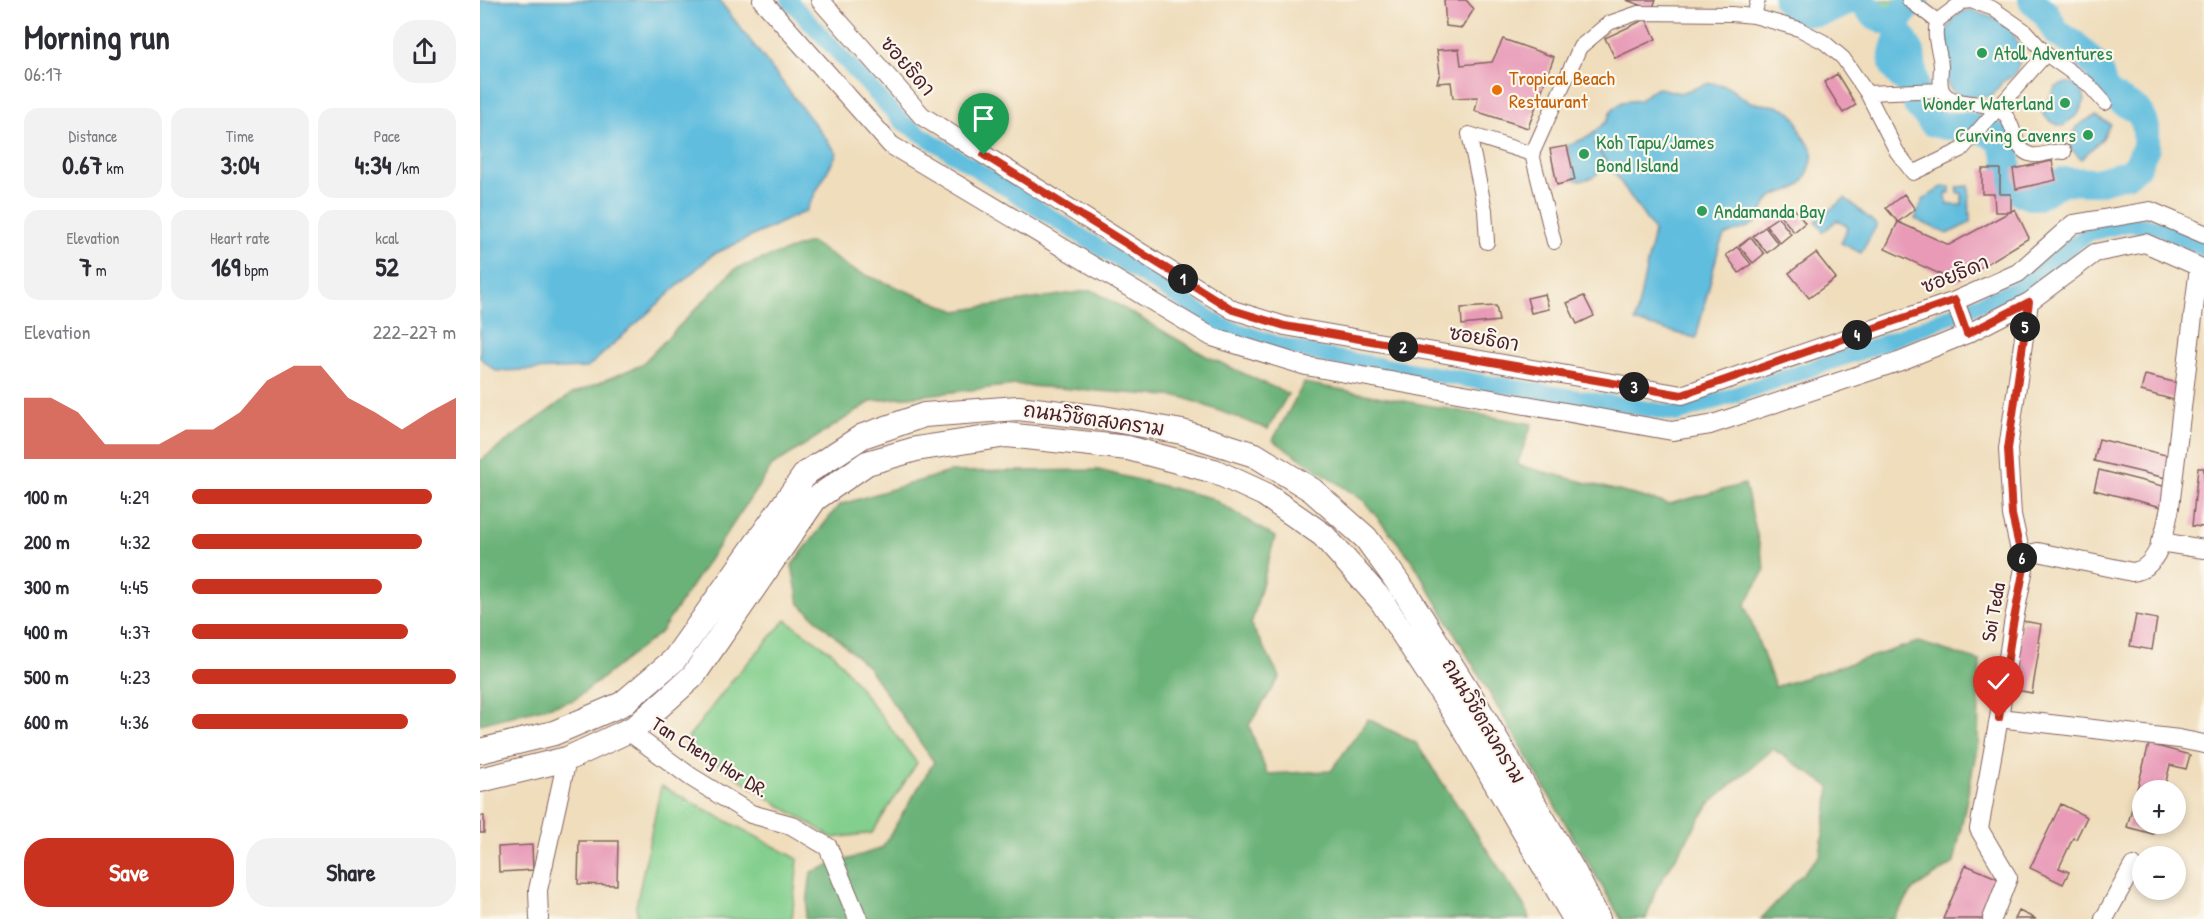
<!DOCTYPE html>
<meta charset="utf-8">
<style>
:root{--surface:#fff;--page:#f2f2f3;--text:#2b2b33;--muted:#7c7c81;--accent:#c8321e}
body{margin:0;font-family:"Patrick Hand","Playpen Sans Thai",sans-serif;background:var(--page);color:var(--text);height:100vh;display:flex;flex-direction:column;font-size:22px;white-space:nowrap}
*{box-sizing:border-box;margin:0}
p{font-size:20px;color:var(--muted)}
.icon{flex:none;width:33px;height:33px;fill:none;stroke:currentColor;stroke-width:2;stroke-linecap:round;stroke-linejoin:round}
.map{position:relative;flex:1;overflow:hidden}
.panel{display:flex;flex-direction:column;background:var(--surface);width:480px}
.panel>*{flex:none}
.tools{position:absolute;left:1652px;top:780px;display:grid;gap:12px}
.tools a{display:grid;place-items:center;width:54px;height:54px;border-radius:50%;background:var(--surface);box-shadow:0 3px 9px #0003;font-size:30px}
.pin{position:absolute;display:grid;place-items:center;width:51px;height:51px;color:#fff;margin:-62px -26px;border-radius:50% 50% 50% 0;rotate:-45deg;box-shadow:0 0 6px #0007}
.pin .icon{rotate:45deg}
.km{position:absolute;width:30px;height:30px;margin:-15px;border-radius:50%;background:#222;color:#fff;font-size:16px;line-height:30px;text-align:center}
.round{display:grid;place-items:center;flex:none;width:63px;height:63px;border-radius:24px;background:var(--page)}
.overview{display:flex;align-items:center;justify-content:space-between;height:102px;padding:0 24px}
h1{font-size:33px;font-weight:800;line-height:45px}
.figures{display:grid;grid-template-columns:repeat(3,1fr);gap:9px;height:102px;padding:6px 24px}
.figures div{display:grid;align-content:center;border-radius:15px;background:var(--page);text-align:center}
.figures b{font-size:26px;font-weight:800}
.figures small{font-size:16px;font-weight:400}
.figures p{font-size:16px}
.chart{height:168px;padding:12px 24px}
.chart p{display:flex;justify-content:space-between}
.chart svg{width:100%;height:108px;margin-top:6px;fill:var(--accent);opacity:.7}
.primary-button{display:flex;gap:12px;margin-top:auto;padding:12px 24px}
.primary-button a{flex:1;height:69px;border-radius:24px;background:var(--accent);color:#fff;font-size:24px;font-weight:800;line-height:69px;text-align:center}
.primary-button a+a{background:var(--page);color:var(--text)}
ul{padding:0 24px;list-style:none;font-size:20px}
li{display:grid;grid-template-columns:96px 72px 1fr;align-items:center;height:45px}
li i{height:15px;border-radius:8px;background:var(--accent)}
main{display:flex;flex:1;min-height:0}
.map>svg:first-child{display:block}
.green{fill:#83cf8d;stroke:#66775c;stroke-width:1.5}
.forest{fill:#6ab278;stroke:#5a6852;stroke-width:1.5}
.water{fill:#60bdde;stroke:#556e84;stroke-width:1.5}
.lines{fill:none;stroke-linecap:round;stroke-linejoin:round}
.canal{stroke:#60bdde;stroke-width:16}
.river{stroke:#60bdde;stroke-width:28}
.building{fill:#e89ab7}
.pedestrian-casing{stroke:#84625e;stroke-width:16}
.minor-casing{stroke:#84625e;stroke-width:20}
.secondary-casing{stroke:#84625e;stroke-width:26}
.pedestrian{stroke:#fff;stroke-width:14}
.minor{stroke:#fff;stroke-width:18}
.secondary{stroke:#fff;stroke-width:24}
.route-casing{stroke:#fff;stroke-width:12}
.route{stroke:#c8321e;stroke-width:8}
.leisure-dot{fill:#2e9e5b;stroke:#fbf7ec;stroke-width:2}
.food-dot{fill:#e8710a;stroke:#fbf7ec;stroke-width:2}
.labels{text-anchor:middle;stroke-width:4.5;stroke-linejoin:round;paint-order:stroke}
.leisure-label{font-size:20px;fill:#27864d;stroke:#fbf7ec;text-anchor:start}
.street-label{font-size:20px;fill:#4a1f2b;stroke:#fbf7ec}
.food-label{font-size:20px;fill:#c56008;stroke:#fbf7ec;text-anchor:start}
</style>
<main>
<section class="panel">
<div class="overview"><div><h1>Morning run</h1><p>06:17</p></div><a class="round"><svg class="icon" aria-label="share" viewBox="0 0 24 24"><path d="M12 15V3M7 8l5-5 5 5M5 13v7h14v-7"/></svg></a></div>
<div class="figures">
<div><p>Distance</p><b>0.67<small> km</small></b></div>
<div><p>Time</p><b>3:04</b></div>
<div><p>Pace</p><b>4:34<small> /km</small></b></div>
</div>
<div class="figures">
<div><p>Elevation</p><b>7<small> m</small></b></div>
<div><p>Heart rate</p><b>169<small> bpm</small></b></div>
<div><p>kcal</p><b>52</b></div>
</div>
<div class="chart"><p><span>Elevation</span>222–227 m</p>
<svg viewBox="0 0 160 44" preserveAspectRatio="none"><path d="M0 44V19L10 19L20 25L30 38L40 38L50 38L60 32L70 32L80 25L90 12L100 6L110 6L120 19L130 25L140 32L150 25L160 19V44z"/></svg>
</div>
<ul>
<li><b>100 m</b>4:29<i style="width:91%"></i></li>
<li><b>200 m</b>4:32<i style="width:87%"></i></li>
<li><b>300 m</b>4:45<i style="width:72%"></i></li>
<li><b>400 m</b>4:37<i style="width:82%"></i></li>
<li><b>500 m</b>4:23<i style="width:100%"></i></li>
<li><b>600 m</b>4:36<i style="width:82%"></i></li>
</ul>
<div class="primary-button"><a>Save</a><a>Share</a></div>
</section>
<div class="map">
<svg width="1724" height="919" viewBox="0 0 1724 919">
<rect width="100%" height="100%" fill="#fbf7ec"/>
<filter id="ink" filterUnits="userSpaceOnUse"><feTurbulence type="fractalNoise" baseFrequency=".0167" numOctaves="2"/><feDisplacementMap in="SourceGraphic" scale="12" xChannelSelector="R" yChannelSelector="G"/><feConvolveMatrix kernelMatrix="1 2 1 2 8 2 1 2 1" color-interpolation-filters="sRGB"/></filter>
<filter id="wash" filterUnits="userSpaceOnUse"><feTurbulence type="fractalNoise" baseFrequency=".008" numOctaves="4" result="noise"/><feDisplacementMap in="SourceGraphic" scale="24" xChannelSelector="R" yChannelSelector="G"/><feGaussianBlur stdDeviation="1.35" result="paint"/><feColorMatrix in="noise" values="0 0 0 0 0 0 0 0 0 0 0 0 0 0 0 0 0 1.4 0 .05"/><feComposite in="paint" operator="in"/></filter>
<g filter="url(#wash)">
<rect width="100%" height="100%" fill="#efddbc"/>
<!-- green -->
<path class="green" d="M1307,0H1435L1420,16L1417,24L1396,17L1381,1C1365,0 1363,7 1349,11C1338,14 1325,12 1314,10Z
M306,620L354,654L437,763L392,833L353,838L288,798L205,742L254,678Z
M181,786L318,859L312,919H158L156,906Z"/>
<!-- forest -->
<path class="forest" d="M331,242L373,270L477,311L612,290L726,356L808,394L788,429L702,397L535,385L392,401L292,466L180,633L94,700L0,724V461L90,395L161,365L255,269Z
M824,383L1052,424L1037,465L1189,504L1265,484L1285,569L1265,605L1295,687L1438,642L1500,661L1498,743L1474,863L1434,889L1413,919H1281L1340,855L1350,787L1293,749L1229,804L1176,889L1166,919H1141L932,560L884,501L793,440Z
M618,470L731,498L795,537L771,625L800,677L769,725L787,774L851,771L888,719L936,743L1047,910L1049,919H325L331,872L402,848L454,762L388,667L319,603L312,565L359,505L469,472Z"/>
<!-- water -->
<path class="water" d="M0,0H239L357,153L326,211L232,255L107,368L16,371L0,358Z
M1492,9C1503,17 1520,17 1529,28C1539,41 1546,60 1533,75C1531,78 1526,79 1522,82C1518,87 1516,93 1510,96C1505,97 1483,97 1478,95C1477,95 1472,90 1471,89C1460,77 1460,56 1458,41L1463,32L1472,24L1471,20L1482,12Z
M1230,83C1255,84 1257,100 1275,103C1291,107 1306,102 1316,119C1319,124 1319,131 1322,136C1326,141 1331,145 1332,151C1334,162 1326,182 1316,188C1308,192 1298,192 1291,198C1282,205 1284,214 1277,221C1269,230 1255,230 1244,236L1239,247L1216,338L1155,322L1174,231L1114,143L1125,161C1118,176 1112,181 1095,180L1087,146L1110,136L1127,121L1131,111L1142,102L1160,100L1172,90L1179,88L1200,93Z
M1586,83H1591L1601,88L1605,100L1598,114L1583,126C1575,125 1564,118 1561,110L1576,87Z
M1616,116L1630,124L1623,138L1601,159L1590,148C1590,130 1600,122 1616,116Z
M1489,186L1490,223L1467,234L1435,219L1443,200L1462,187H1470V193H1466L1467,205H1482V193H1478L1477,187Z
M1365,198L1397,225L1381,253L1361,243L1368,227L1357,220L1343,232L1336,221Z"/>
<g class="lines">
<!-- canal -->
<path class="canal" d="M309,0L422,122L741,325L797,344L849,357L1198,414L1389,349L1538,288L1609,233L1648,224L1677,227L1724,249"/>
<!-- river -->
<path class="river" d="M1307,0L1314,10C1335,15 1351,12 1369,0
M1369,0L1381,1L1396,17L1417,24
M1435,0L1420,16L1417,24L1420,34L1431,52L1437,105L1453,123L1465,126H1490L1511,134L1520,140L1527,155L1528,182L1533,189L1550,196H1557L1583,181L1616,182L1649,173L1657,166L1666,147V128L1663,119L1657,110L1630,95L1624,89L1618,68L1594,44L1577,33L1566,14L1552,0
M1420,34C1408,60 1409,71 1435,86"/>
</g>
<g id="blocks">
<!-- building -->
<path class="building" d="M964,0H986L994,9L982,28L966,26Z
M1146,0H1176L1172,9Z
M1166,19L1176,39L1135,58L1125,38Z
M1023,39L1074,57L1048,128L995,111L998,97L973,98L971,82L957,83L960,73L957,50L979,49L981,65L1012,62Z
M1357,74L1376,105L1363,113L1344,82Z
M1087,146L1095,180L1077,185L1070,149Z
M1572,161L1576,180L1536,189L1533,169Z
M1502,169H1520V194H1531V212H1515L1514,194H1502Z
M1424,194L1435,209L1418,222L1469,245L1535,209L1549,238L1477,282L1405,249L1418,222L1406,208Z
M1312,206L1325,223L1314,232L1300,215Z
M1298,217L1311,234L1300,243L1286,225Z
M1285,227L1298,244L1287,253L1273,236Z
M1271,237L1284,254L1273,263L1259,246Z
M1257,247L1271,264L1259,273L1246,255Z
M1336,253L1356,278L1329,298L1309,273Z
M1065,294L1069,309L1051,313L1047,298Z
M1104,296L1114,316L1097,324L1087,303Z
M1016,306L1019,321L982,325L981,308Z
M1665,375L1698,383L1694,400L1661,391Z
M1619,439L1690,456L1686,478L1614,461Z
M1718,468H1724V527L1712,526Z
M1619,470L1691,488L1686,508L1614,490Z
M1656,615L1677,619L1672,650L1650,646Z
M1542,621L1561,624L1558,642L1560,643L1552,693L1531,689Z
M1669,744L1710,755L1706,769L1690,765L1684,790H1662V824H1675L1673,834L1647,827Z
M1581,804L1607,817L1596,839L1593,838L1579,868L1589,872L1583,884L1550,868Z
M0,816H4V833H0Z
M99,841H138L137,885L98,884Z
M52,845L53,870L19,872L18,847Z
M1486,865L1519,879L1505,919H1463Z
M1539,911L1556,919H1535Z"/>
</g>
</g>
<g filter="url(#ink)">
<use href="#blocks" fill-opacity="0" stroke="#84625e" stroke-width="1.5"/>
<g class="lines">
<defs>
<path id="pedestrian" d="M1429,0L1457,21
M1274,16L1278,0
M1387,93L1462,90
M1584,152C1573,149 1562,157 1552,155C1532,151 1537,123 1521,111C1506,100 1469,107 1462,90C1459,83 1461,74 1461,67C1460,48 1453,42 1457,21L1482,2L1491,1L1512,8L1544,30L1566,54L1608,84L1625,103
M1052,154L1074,242
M1007,242L1005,210L989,134L1052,154L1100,47L1129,23L1158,13L1251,14L1274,16L1319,29L1344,42L1363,58L1387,93L1417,152L1433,173L1481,150L1566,54"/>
<path id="minor" d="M282,0L411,145L732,337L826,366L1192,431L1230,425L1421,361L1487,334L1549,302L1615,253L1665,243L1724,269
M340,0L442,116L753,310L805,326L1202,395L1475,301L1538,273L1593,224L1670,211L1724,234
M1475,301L1487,334
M1680,542L1724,549
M1541,556L1558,552L1652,572C1679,570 1686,528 1690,507L1719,267
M1519,718L1699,739L1724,744
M148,731L211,777L271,814L311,825L348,847L378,919
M59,919L58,890L87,759
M1512,919L1528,878L1499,829L1519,718L1533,624L1544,568L1532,515L1528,449L1549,302
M1624,919L1653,866"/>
<path id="secondary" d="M0,751L74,733L142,704L194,660L326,473L383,436L444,415L538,408L623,418L702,432L775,455L832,490L886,538L927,595L995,703L1094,872L1118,919
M0,780L87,759L156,727L213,676L335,499L387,463L436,449L527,435L648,448L734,471L784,494L843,535L901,600L980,721L1095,919"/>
</defs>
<!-- pedestrian casing -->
<use href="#pedestrian" class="pedestrian-casing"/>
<!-- minor casing -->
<use href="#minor" class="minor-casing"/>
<!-- secondary casing -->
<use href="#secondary" class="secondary-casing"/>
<!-- pedestrian -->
<use href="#pedestrian" class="pedestrian"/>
<!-- minor -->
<use href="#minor" class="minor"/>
<!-- secondary -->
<use href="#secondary" class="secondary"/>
</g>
</g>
<g class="lines" filter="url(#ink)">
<defs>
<path id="route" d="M504,155L753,310L805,326L1202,395L1475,300L1487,334L1549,302L1528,449L1532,515L1544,568L1533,624L1519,718"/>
</defs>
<!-- route casing -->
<use href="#route" class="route-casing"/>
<!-- route -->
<use href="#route" class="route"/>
</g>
<!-- markers -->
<g class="leisure-dot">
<circle cx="1502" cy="53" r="6"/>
<circle cx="1585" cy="103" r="6"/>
<circle cx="1608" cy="135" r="6"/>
<circle cx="1104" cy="154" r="6"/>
<circle cx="1222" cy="211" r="6"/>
</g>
<circle class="food-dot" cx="1017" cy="90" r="6"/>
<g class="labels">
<!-- leisure labels -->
<g class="leisure-label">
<text x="1514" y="60">Atoll Adventures</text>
<text x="1573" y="110" text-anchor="end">Wonder Waterland</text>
<text x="1596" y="142" text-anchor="end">Curving Cavenrs</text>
<text x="1116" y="149">Koh Tapu/James<tspan x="1116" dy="23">Bond Island</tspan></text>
<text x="1234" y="218">Andamanda Bay</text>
</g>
<!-- street labels -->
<g class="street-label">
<text transform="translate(428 66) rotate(49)" y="7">ซอยธิดา</text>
<text transform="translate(1475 274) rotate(-22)" y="7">ซอยธิดา</text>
<text transform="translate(1004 338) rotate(10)" y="7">ซอยธิดา</text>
<text transform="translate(614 419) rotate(8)" y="7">ถนนวิชิตสงคราม</text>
<text transform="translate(1513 612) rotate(-80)" y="7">Soi Teda</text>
<text transform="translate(1004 721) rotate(59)" y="7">ถนนวิชิตสงคราม</text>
<text transform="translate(230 757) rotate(32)" y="7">Tan Cheng Hor DR.</text>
</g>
<!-- food labels -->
<g class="food-label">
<text x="1029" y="85">Tropical Beach<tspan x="1029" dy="23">Restaurant</tspan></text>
</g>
</g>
</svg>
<div class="tools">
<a>+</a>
<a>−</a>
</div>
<div class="pin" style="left:504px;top:155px;background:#1e9e55"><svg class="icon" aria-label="arrive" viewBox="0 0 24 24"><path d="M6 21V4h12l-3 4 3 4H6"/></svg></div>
<div class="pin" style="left:1519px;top:718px;background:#d93025"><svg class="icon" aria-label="check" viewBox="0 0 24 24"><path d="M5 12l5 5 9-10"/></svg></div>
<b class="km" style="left:703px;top:279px">1</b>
<b class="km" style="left:923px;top:347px">2</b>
<b class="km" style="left:1154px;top:387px">3</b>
<b class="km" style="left:1377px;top:335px">4</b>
<b class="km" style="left:1545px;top:327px">5</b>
<b class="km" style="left:1542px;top:558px">6</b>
</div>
</main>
